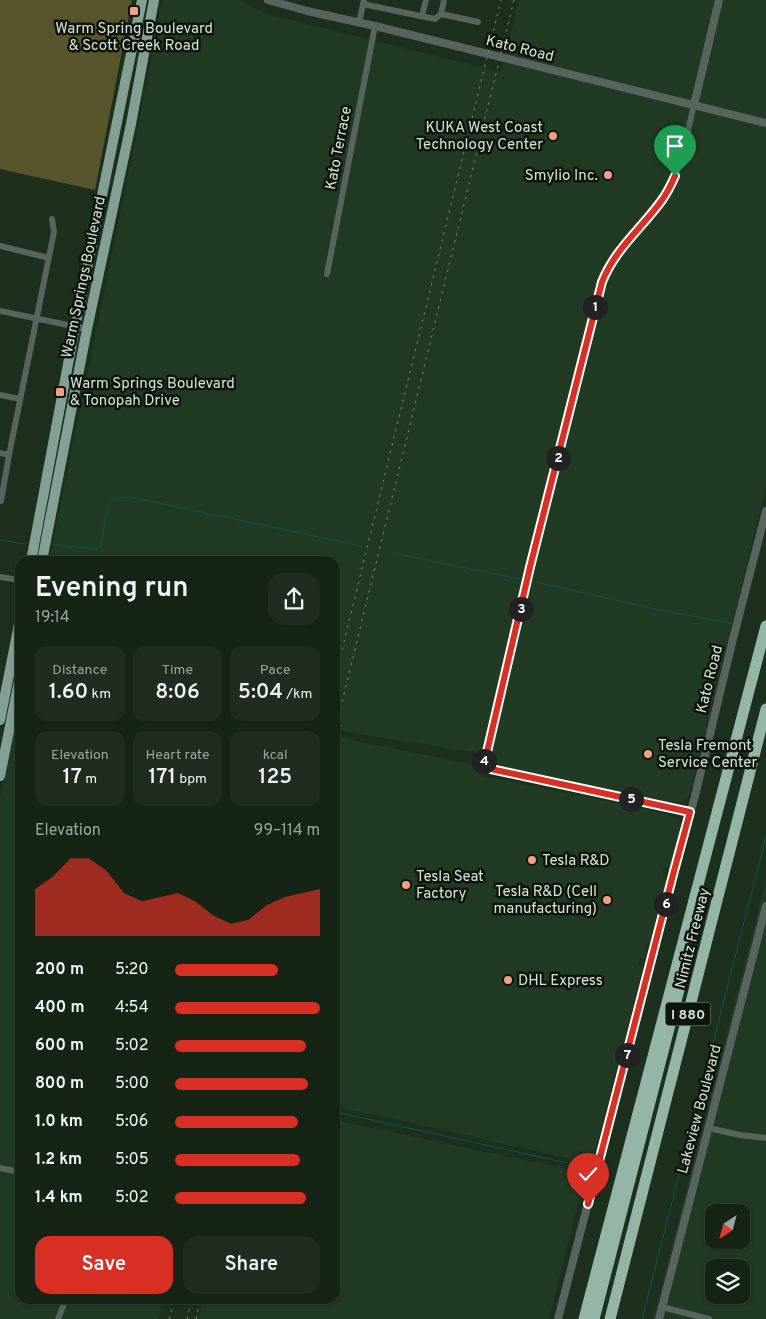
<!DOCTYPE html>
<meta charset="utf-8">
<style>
:root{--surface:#162416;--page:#1f2c1f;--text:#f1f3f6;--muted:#9ea4a1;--line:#354135;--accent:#d93025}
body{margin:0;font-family:Overpass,sans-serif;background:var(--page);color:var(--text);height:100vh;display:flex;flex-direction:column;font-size:19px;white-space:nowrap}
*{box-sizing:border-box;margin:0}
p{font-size:16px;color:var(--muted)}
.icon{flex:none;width:28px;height:28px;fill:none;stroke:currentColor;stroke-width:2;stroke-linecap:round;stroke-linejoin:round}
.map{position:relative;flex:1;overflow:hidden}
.drawer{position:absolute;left:15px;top:556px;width:325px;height:748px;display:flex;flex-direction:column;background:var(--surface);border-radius:15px;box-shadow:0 1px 4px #0004,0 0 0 1px var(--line)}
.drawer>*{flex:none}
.needle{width:32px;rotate:216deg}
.buttons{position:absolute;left:705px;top:1204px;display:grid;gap:10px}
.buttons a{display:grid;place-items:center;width:45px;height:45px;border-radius:10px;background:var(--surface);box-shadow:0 1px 4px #0004,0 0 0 1px var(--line);font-size:25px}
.pin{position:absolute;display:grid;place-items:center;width:42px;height:42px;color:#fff;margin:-51px -21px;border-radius:50% 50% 50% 0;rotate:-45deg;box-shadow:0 0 5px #0007}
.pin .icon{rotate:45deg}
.km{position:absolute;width:25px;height:25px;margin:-12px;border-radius:50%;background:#222;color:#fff;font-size:14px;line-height:25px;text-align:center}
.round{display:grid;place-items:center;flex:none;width:52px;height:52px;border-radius:15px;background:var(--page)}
.summary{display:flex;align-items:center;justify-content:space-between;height:85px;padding:0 20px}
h1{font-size:28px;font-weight:600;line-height:38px}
.stats{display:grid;grid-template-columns:repeat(3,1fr);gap:8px;height:85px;padding:5px 20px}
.stats div{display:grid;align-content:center;border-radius:12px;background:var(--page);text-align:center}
.stats b{font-size:21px;font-weight:600}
.stats small{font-size:14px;font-weight:400}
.stats p{font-size:14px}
.chart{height:140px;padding:10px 20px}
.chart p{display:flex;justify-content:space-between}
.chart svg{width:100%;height:90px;margin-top:5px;fill:var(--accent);opacity:.7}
.cta{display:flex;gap:10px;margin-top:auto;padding:10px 20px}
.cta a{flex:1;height:58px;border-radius:15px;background:var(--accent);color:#fff;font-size:20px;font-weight:600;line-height:58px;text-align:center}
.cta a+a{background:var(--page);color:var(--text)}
ul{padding:0 20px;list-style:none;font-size:16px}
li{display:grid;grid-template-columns:80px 60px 1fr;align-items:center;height:38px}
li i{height:12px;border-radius:6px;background:var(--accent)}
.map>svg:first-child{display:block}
.built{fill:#213a23;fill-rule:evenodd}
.green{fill:#58542b}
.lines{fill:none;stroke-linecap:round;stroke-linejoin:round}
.stream{stroke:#0c534f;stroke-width:1}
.minor{stroke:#58655f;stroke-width:6}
.tertiary{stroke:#58655f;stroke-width:8}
.primary{stroke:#849f93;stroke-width:10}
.motorway{stroke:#95b6a7;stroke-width:11}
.rail{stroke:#748475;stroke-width:1;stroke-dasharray:2.5 5;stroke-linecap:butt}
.route-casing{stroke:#fff;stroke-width:10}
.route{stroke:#d93025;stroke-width:6}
.poi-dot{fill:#f39f83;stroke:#0d150d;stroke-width:2}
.labels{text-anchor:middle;stroke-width:5;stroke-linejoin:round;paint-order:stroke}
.shield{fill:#0d150d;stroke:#9aa49a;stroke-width:1}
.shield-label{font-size:14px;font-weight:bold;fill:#d6e2d6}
.poi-label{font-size:15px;fill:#d6e2d6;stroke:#0d150d;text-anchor:start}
.street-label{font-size:15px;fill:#d6e2d6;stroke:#0d150d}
</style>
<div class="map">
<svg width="766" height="1319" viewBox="0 0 766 1319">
<rect width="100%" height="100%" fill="#1d301e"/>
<!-- built -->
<path class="built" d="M162,0H239L264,13L501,72L519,0H766V486L690,794L684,801L678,803L654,799L500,766L496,763L493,759L492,752L482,750L480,752L477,753L335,730V561H49L150,67Z
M20,704V1299H163L158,1319H0V796Z
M342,738L471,764L483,776L647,809L672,816L676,818L680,826V831L671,864H670L669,867H664L663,874L667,880L650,942L646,945L645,951L647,952L645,959L640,958L638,965L643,967L592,1164L444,1130L335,1107V767Z
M766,879V1319H653ZM714,1212H741V1240H714ZM714,1268H741V1295H714Z
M335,1120L586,1173L549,1319H198L203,1299H335Z"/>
<!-- green -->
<path class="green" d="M0,0H132L95,190L0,169Z"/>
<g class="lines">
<!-- stream -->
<path class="stream" d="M0,540L25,544
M54,545L98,549L100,548L102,542C104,532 105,504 114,499C119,497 126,497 131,497L356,545
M392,553L520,579
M535,582L669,612L731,623
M335,1112L586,1167
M642,1319L766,837"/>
<!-- minor -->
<path class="minor" d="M363,4L435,19L441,14L444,0
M441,14L478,22
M422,16L426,0
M359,23L364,0
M0,246L49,258
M327,274L375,26
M0,311L87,329
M0,395L20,399
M0,453L9,455
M1,501L9,455L54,232L52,219
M0,577L20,580
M690,812L494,770L486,766L484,760L487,751L530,567L602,282C615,248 643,228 663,199C682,172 686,136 694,105
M708,1128L740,1135L766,1138
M0,1168L20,1172
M662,1307L709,1319
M58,1319L66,1299"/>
<!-- tertiary -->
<path class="tertiary" d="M268,0L307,11L375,26L766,123
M694,105L719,0
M558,1319L674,871L695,796L733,639L766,511
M659,1319L766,906"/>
<!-- primary -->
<path class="primary" d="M31,561L75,327L142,0
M42,561L87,329L131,124L154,0
M0,720L20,619
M0,776L20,676"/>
<!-- motorway -->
<path class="motorway" d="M584,1319L766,626
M594,1319L689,951
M610,1319L766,709"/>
<!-- rail -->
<path class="rail" d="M335,679L501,0
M335,731L514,0
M335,749L341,725
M169,1319L175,1299
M187,1319L192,1299
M196,1319L200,1299"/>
</g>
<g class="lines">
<defs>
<path id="route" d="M588,1204L674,871L690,812L491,769L484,764V760L487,752L530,567L602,282C615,249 641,229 662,200C667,193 671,185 675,176"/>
</defs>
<!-- route casing -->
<use href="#route" class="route-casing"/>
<!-- route -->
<use href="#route" class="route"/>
</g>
<!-- markers -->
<g class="poi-dot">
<rect x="129" y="6" width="10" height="10" rx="2.5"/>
<circle cx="553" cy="136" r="5"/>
<circle cx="608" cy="175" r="5"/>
<rect x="55" y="387" width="10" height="10" rx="2.5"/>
<circle cx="648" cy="754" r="5"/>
<circle cx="532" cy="860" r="5"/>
<circle cx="406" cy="885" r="5"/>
<circle cx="607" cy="900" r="5"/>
<circle cx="508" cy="980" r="5"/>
</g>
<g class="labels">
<!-- shield labels -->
<rect class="shield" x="665.5" y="1002.5" width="45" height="23" rx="4"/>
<g class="shield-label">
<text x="688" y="1019">I 880</text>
</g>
<!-- poi labels -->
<g class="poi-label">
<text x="134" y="33" text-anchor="middle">Warm Spring Boulevard<tspan x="134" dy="17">&amp; Scott Creek Road</tspan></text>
<text x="543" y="132" text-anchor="end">KUKA West Coast<tspan x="543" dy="17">Technology Center</tspan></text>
<text x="598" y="180" text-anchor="end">Smylio Inc.</text>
<text x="70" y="388">Warm Springs Boulevard<tspan x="70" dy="17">&amp; Tonopah Drive</tspan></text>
<text x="658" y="750">Tesla Fremont<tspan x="658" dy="17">Service Center</tspan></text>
<text x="542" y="865">Tesla R&amp;D</text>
<text x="416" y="881">Tesla Seat<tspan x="416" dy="17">Factory</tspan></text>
<text x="597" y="896" text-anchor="end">Tesla R&amp;D (Cell<tspan x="597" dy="17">manufacturing)</tspan></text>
<text x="518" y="985">DHL Express</text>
</g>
<!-- street labels -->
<g class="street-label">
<text transform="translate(520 48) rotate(14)" y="5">Kato Road</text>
<text transform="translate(338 148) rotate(-79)" y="5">Kato Terrace</text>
<text transform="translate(83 277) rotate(-78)" y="5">Warm Springs Boulevard</text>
<text transform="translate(709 679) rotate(-76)" y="5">Kato Road</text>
<text transform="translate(692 938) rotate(-76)" y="5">Nimitz Freeway</text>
<text transform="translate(699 1109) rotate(-75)" y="5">Lakeview Boulevard</text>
</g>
</g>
</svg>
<div class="buttons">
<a><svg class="needle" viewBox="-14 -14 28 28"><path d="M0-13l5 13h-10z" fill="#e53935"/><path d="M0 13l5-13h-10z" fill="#9ea4a1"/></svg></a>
<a><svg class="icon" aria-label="layers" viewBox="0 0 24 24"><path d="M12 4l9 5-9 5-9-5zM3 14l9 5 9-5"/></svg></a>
</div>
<div class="pin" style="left:675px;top:176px;background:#1e9e55"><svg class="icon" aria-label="arrive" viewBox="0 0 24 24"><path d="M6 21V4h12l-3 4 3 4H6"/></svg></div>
<div class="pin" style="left:588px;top:1204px;background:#d93025"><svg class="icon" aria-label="check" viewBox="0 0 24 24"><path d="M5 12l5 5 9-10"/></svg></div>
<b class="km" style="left:595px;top:307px">1</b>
<b class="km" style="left:558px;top:458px">2</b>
<b class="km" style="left:521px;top:609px">3</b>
<b class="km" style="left:484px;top:761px">4</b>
<b class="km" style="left:631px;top:799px">5</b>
<b class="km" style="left:666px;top:904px">6</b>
<b class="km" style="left:627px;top:1055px">7</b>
<section class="drawer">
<div class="summary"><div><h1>Evening run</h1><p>19:14</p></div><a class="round"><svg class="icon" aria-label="share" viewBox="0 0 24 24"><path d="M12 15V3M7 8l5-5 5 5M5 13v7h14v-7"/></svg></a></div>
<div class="stats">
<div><p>Distance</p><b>1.60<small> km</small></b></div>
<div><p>Time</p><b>8:06</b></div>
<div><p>Pace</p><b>5:04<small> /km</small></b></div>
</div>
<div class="stats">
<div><p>Elevation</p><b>17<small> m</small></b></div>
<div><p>Heart rate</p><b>171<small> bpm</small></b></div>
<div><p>kcal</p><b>125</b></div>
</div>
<div class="chart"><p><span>Elevation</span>99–114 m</p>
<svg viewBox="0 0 160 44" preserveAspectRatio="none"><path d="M0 44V21L10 15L20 6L30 6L40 12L50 23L60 27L70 25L80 23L90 27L100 34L110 38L120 36L130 29L140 25L150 23L160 21V44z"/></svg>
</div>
<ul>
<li><b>200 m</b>5:20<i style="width:71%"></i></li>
<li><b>400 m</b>4:54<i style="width:100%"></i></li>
<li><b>600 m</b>5:02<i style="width:90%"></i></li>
<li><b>800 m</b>5:00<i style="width:92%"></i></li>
<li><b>1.0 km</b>5:06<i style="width:85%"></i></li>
<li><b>1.2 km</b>5:05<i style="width:86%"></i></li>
<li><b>1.4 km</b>5:02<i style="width:90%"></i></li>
</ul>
<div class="cta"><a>Save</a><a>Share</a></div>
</section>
</div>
